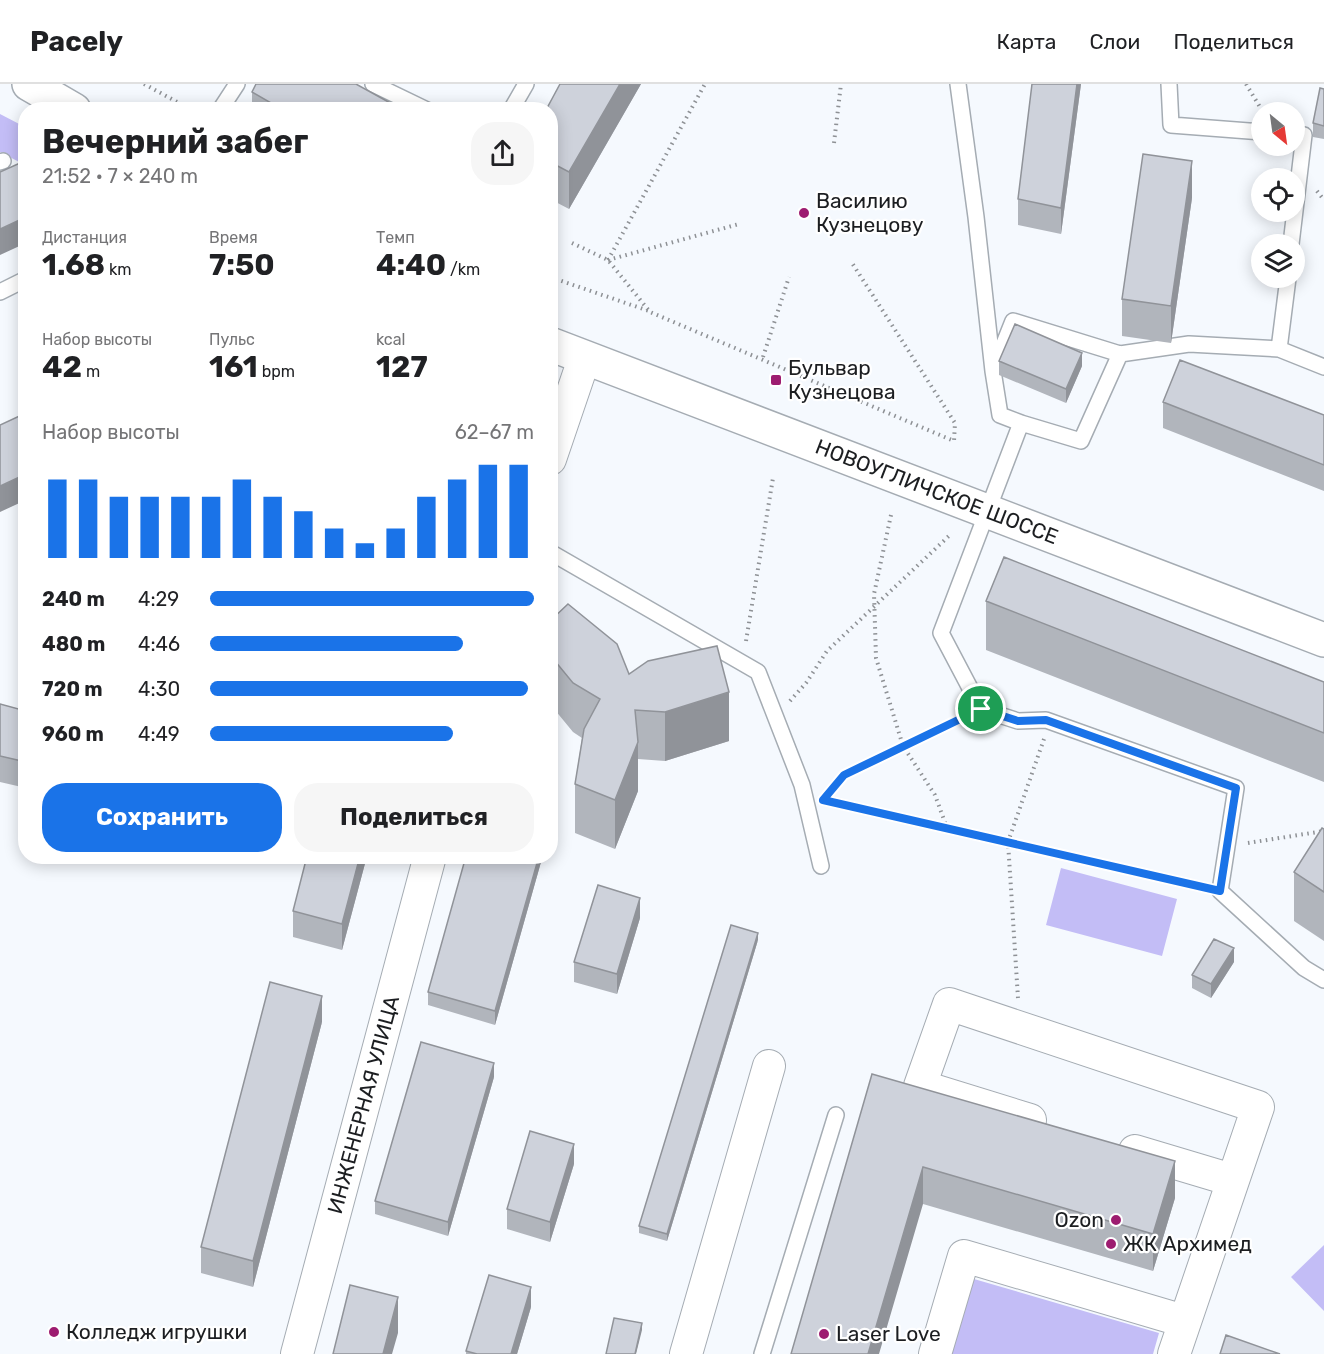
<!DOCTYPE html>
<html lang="ru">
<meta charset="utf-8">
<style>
:root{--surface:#fff;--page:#f6f6f6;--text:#202124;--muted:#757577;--line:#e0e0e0;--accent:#1a73e8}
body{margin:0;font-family:Rubik,sans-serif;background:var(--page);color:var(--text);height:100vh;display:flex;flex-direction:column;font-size:22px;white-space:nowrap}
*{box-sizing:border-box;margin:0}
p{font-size:20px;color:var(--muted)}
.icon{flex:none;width:33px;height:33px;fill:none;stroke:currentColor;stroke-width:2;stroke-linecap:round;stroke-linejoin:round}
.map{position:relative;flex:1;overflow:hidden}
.side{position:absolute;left:18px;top:18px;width:540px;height:762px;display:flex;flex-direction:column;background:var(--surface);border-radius:24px;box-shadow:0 3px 15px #0003}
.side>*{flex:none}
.needle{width:39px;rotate:151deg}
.buttons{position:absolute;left:1251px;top:18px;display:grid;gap:12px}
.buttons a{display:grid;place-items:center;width:54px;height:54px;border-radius:50%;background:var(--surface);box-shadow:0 3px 15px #0003;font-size:30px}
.pin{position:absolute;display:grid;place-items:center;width:51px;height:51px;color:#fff;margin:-26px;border:3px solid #fff;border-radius:50%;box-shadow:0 2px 6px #0007}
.round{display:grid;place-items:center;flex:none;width:63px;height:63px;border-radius:24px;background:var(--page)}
.head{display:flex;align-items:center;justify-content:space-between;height:102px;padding:0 24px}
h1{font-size:33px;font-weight:700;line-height:45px}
.stats{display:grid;grid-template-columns:repeat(3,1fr);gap:9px;height:102px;padding:6px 24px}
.stats div{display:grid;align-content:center}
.stats b{font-size:30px;font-weight:700}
.stats small{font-size:16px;font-weight:400}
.stats p{font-size:16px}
.chart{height:168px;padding:12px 24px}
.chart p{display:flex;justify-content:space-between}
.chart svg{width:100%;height:108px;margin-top:6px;stroke:var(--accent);stroke-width:6}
.action{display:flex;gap:12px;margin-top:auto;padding:12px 24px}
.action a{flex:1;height:69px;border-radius:24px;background:var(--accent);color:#fff;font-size:24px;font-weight:700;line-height:69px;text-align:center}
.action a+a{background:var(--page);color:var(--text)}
ul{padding:0 24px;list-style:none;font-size:20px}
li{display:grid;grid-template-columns:96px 72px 1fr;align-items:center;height:45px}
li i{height:15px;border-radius:8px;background:var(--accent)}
header{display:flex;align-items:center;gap:36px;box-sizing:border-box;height:84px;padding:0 30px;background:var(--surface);border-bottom:2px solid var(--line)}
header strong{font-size:28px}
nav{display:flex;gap:33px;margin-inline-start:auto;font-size:21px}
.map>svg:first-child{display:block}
.green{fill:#c3bdf6}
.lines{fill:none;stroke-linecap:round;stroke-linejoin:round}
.lane-casing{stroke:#a5acb3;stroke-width:18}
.street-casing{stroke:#a5acb3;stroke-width:34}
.secondary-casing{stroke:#a5acb3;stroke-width:36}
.path{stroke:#8e9195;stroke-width:4;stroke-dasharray:1.5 4.5;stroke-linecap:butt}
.lane{stroke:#fff;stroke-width:15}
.street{stroke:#fff;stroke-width:32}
.secondary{stroke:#fff;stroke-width:33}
.wall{fill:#b1b5bc}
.shaded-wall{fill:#909399}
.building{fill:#ced2db;stroke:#909399;stroke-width:1.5}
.route-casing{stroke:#fff;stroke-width:12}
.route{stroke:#1a73e8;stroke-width:8}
.poi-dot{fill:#9d1c70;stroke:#fff;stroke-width:2}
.labels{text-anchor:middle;stroke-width:4.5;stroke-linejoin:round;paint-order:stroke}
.poi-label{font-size:21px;fill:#1c1e21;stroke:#fff;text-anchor:start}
.street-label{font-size:21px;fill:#1c1e21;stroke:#fff}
</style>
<header>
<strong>Pacely</strong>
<nav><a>Карта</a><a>Слои</a><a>Поделиться</a></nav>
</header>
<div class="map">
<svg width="1324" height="1270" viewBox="0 0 1324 1270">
<rect width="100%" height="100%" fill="#f5f9fe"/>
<!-- green -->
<path class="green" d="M0,30L25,43V81L0,68Z
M1061,784L1177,815L1162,872L1046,841Z
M1324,1161V1227L1291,1193Z
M974,1195L1159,1249L1153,1270H951Z"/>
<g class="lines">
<defs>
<path id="lane" d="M373,0L427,26
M958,0L976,133L993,287
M1169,0L1171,41L1262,48
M220,26L237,0
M511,26L526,0
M0,78L3,77
M1291,160L1304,51L1294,50
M0,208L26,195
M1279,265L1288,194
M1324,283L1279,265L1189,260L1120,270L1081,357L1021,339L941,549L981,625L1018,637L1046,636L1236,704L1220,807L1304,884L1324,896
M1021,339L1000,331L993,287L1013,237L1120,270
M550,468L758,588L802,701L821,782
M762,1270L836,1031"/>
<g id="street">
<path d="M550,375L584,275"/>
<path d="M1030,1036L920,1002L949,920L1258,1023L1174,1270"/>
<path d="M1135,1067L1232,1096"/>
<path id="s1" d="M297,1270L430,772"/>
<path d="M686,1270L769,982"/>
<path d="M935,1270L964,1172L1184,1237"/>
</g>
<g id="secondary">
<path d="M29,0L74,26"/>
<path id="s2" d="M550,260L1324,556"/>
</g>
</defs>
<!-- lane casing -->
<use href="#lane" class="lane-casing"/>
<!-- street casing -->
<use href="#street" class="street-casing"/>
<!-- secondary casing -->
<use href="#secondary" class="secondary-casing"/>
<!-- path -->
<path class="path" d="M144,0L192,26
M1246,0L1263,28
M834,59L841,0
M1317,107L1324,116
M572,159L608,176L650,228L954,357L955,339L852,179
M608,176L705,0
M608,176L739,140
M550,193L649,227
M763,273L789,193
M891,431L874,510L876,574L903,662L935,711L947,744
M746,557L773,394
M790,617L806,599L827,567L951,450
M825,713L844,691L963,634
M826,717L1201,803
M1248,759L1324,747
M1018,914L1008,758L1044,655"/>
<!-- lane -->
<use href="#lane" class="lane"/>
<!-- street -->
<use href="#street" class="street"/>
<!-- secondary -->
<use href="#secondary" class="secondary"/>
</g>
<!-- wall -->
<path class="wall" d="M560,0H641L569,125L550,115V26Z
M1032,0H1081L1061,150L1018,141V115Z
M1324,5V55L1313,53V39Z
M252,8L403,26H252Z
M1192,114L1171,259L1122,252V215Z
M999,277L1082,282L1066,319L999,291Z
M1163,318L1324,331V407L1163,344Z
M986,517L1324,598V698L986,566Z
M550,537L729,657L665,677L638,675V707L615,765L575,749V700L582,654L573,648L550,620Z
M0,620L26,627V704L0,698Z
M1324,745V857L1294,837V788Z
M307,772H367L342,866L293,853V827Z
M541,772V778L495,941L428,921V908Z
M640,834L617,910L574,898V878Z
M758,856L667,1157L639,1149V1142Z
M1234,878L1211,914L1192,904V891Z
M322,938L253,1203L201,1189V1163Z
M872,990L1175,1114L1153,1187L923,1120Z
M494,993L448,1152L375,1130V1117Z
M574,1080L550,1158L507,1145V1125Z
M531,1223L517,1270H466V1267Z"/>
<!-- shaded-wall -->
<path class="shaded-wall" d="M620,0H641L569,125V88Z
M1077,0H1081L1061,150V124Z
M1192,77V114L1171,259V222Z
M26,133V159L0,171V145Z
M1082,269V282L1066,319V305Z
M26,390V416L0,428V402Z
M729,608V657L665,677V628Z
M638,658V707L615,765V716Z
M360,772H367L342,866V840Z
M539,772H541V778L495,941V927Z
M640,814V834L617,910V890Z
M758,849V856L667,1157V1150Z
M1234,864V878L1211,914V900Z
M322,912V938L253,1203V1177Z
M494,979V993L448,1152V1138Z
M574,1060V1080L550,1158V1138Z
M1175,1077V1114L1153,1187V1150Z
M923,1083V1120L879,1270H868Z
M531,1203V1223L517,1270H511Z
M398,1213V1249L392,1270H383Z
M642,1239V1246L636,1270H635Z"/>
<!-- building -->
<path class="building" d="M256,0H356L403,26H283L252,8Z
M560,0H620L569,88L550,78V26H546Z
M1032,0H1077L1061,124L1018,115Z
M1320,4L1324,5V42L1313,39Z
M1143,70L1192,77L1171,222L1122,215Z
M20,79L26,90V133L0,145V88Z
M1015,240L1082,269L1066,305L999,277Z
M1180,276L1324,331V381L1163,318Z
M26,329V390L0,402V341Z
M1004,473L1324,598V649L986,517Z
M568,520L617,560L629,590L648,577L717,562L729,608L665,628L635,626L638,658L615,716L575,700L584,645L600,615L573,599L550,571V537Z
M0,620L26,627V678L0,672Z
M1322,744L1324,745V808L1294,788Z
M307,772H360L342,840L293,827Z
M466,772H539L495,927L428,908Z
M598,801L640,814L617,890L574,878Z
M731,841L758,849L667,1150L639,1142Z
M1214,855L1234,864L1211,900L1192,891Z
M270,898L322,912L253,1177L201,1163Z
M421,958L494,979L448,1138L375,1117Z
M872,990L1175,1077L1153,1150L923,1083L868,1270H791Z
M530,1047L574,1060L550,1138L507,1125Z
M489,1191L531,1203L511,1270H477L466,1267Z
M350,1201L398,1213L383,1270H333Z
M614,1234L642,1239L635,1270H606Z
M1226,1251L1280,1270H1220Z"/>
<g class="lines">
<defs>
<path id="route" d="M981,625L1018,637L1046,636L1236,704L1220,807L823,716L844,691Z"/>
</defs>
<!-- route casing -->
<use href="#route" class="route-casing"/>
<!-- route -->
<use href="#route" class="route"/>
</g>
<!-- markers -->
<g class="poi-dot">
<circle cx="804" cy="129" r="6"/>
<rect x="770" y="290" width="12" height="12" rx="3"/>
<circle cx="1116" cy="1136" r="6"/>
<circle cx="1111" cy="1160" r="6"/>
<circle cx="54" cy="1248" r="6"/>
<circle cx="824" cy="1250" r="6"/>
</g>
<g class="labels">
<!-- poi labels -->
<g class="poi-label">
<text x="816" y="124">Василию<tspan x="816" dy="24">Кузнецову</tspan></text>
<text x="788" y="291">Бульвар<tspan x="788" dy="24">Кузнецова</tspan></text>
<text x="1104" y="1143" text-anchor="end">Ozon</text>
<text x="1123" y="1167">ЖК Архимед</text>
<text x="66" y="1255">Колледж игрушки</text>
<text x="836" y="1257">Laser Love</text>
</g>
<!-- street labels -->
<g class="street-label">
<text dy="7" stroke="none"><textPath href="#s2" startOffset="414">НОВОУГЛИЧСКОЕ ШОССЕ</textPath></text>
<text dy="7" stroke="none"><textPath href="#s1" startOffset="258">ИНЖЕНЕРНАЯ УЛИЦА</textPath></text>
</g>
</g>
</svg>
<div class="buttons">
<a><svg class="needle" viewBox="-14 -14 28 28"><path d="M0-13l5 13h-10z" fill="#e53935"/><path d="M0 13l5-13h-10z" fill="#757577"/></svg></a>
<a><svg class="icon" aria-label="locate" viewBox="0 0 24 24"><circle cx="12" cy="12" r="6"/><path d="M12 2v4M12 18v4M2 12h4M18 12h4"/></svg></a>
<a><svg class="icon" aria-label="layers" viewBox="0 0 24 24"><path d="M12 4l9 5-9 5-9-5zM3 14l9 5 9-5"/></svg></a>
</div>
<div class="pin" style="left:981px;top:625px;background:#1e9e55"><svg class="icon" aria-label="arrive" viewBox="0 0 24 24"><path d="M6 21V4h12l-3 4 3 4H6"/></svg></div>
<section class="side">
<div class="head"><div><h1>Вечерний забег</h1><p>21:52 · 7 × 240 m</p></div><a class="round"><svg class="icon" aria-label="share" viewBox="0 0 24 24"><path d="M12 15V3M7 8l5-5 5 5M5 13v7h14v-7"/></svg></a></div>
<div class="stats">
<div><p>Дистанция</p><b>1.68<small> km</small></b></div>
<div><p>Время</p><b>7:50</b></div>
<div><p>Темп</p><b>4:40<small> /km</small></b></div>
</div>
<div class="stats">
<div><p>Набор высоты</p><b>42<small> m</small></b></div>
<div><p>Пульс</p><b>161<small> bpm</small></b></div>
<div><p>kcal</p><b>127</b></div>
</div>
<div class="chart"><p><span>Набор высоты</span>62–67 m</p>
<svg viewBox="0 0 160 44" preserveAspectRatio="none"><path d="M5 44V12M15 44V12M25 44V19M35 44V19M45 44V19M55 44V19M65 44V12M75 44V19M85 44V25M95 44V32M105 44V38M115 44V32M125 44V19M135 44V12M145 44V6M155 44V6"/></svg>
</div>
<ul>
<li><b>240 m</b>4:29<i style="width:100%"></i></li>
<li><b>480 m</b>4:46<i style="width:78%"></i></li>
<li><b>720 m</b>4:30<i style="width:98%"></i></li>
<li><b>960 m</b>4:49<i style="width:75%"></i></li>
</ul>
<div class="action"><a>Сохранить</a><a>Поделиться</a></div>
</section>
</div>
